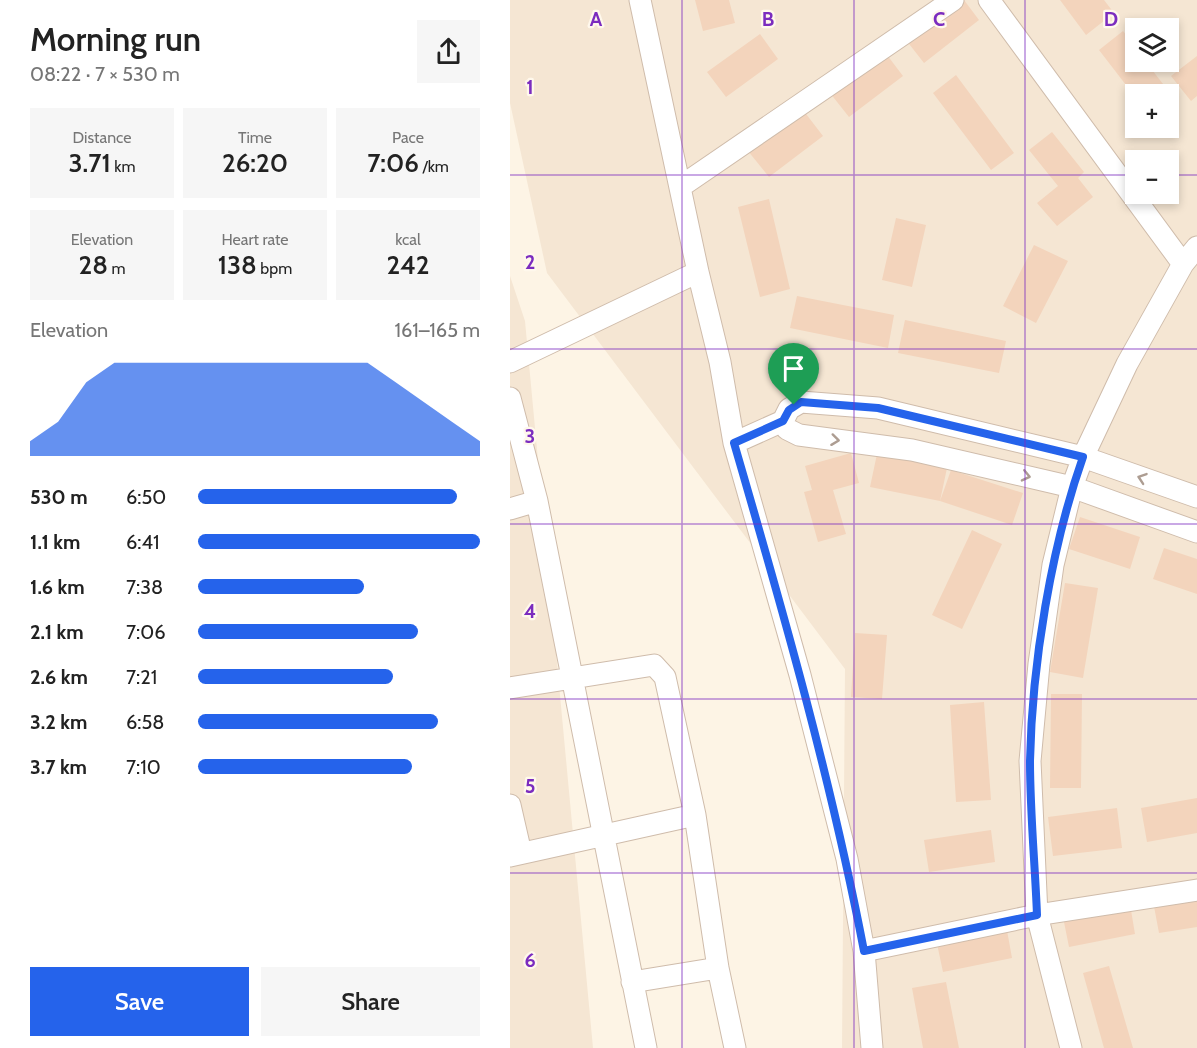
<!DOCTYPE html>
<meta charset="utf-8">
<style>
:root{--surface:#fff;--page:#f6f6f6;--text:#222;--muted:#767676;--accent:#2563eb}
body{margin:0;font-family:Cabin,sans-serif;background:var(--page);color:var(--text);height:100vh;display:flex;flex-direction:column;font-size:22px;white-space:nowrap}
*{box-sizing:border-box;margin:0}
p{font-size:20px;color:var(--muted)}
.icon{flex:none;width:33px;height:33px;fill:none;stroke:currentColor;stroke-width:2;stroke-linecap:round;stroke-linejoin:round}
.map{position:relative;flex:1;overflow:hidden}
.drawer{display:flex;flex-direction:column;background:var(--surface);width:510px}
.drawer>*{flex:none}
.tools{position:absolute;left:615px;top:18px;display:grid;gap:12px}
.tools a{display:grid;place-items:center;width:54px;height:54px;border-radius:0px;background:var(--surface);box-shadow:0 3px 9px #0003;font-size:30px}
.pin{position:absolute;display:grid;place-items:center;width:51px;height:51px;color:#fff;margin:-62px -26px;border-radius:50% 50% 50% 0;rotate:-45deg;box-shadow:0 0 6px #0007}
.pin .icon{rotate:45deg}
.round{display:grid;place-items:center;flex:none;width:63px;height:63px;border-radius:0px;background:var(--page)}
.overview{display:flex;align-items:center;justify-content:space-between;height:102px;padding:0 30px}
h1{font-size:33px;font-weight:600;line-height:45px}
.stats{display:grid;grid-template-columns:repeat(3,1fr);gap:9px;height:102px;padding:6px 30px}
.stats div{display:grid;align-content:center;border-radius:0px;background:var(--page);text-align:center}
.stats b{font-size:26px;font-weight:600}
.stats small{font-size:16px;font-weight:400}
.stats p{font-size:16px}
.chart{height:168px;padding:12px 30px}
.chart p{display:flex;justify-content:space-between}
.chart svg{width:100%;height:108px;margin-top:6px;fill:var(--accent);opacity:.7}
.button{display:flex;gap:12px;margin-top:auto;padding:12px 30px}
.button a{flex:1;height:69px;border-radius:0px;background:var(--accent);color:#fff;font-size:24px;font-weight:600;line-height:69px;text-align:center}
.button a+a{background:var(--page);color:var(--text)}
ul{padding:0 30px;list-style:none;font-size:20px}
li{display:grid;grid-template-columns:96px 72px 1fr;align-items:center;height:45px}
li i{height:15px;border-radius:8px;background:var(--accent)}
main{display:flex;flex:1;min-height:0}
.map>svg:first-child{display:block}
.residential{fill:#f5e6d3;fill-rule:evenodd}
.building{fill:#f3d4bc}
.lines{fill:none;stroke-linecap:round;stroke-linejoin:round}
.minor-casing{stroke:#cfbcab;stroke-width:23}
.minor{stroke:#fff;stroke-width:21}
.oneway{stroke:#ad9d92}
.route-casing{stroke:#fff;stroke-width:12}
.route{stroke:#2563eb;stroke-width:8}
.grid{fill:none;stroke:#7b2cbf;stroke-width:1.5;stroke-opacity:0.55}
.grid-label{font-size:20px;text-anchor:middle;font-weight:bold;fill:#7b2cbf;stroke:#fff8ec;stroke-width:4.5;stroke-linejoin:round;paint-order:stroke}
</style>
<main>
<section class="drawer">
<div class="overview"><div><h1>Morning run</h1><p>08:22 · 7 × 530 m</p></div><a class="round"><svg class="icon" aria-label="share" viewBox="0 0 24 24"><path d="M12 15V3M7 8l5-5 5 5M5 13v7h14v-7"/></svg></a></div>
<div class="stats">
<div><p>Distance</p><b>3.71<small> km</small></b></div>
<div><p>Time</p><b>26:20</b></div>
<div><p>Pace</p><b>7:06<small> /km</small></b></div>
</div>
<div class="stats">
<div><p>Elevation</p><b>28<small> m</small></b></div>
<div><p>Heart rate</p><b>138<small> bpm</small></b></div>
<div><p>kcal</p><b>242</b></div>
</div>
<div class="chart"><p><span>Elevation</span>161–165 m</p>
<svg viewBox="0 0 160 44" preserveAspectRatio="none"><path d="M0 44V38L10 30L20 14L30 6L40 6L50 6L60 6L70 6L80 6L90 6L100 6L110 6L120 6L130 14L140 22L150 30L160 38V44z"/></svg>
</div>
<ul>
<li><b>530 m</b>6:50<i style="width:92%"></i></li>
<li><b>1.1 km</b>6:41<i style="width:100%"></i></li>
<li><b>1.6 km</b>7:38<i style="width:59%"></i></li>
<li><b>2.1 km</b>7:06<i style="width:78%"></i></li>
<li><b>2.6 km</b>7:21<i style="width:69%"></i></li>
<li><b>3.2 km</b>6:58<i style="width:85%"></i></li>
<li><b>3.7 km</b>7:10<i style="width:76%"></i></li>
</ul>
<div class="button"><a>Save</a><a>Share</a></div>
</section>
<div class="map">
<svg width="687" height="1048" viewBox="0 0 687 1048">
<rect width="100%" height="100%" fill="#fdf4e5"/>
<!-- residential -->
<path class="residential" d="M0,0H687V1048H332L335,669L37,273L0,103ZM626,28H658V62H626ZM626,94H658V128H626ZM626,160H658V194H626Z
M0,276L15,321L83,1048H0Z"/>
<!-- building -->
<path class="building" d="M185,0H219L225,23L193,31Z
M447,0H454L469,20L414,63L396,40Z
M550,0H594L604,13L576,35Z
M613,31L626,47V62H636L653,84L639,94H626V98L589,50Z
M250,34L268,59L216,97L197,72Z
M374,51L393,76L339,117L320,93Z
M687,56V96L681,101L661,76Z
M446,75L504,153L481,170L423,93Z
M293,110L313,136L259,177L238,151Z
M542,132L574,172L568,178L583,197L547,226L527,203L548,186L519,150Z
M259,199L280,289L250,297L228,207Z
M386,218L416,225L402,287L372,280Z
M524,245L558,261L526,323L493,306Z
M287,296L384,315L378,348L280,328Z
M395,320L496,341L489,373L388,353Z
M341,453L349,483L323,490L336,534L308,542L294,492L302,490L295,466Z
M367,454L437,468L430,501L441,470L513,493L502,525L430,501L360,487Z
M570,517L630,537L620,569L559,549Z
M462,530L492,544L452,629L422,615Z
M654,548L687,559V594L643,579Z
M555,583L588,588L573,678L540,672Z
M345,633L377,635L372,699L341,697Z
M541,694H572L571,788H540Z
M474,702L481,800L446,802L440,705Z
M687,798V833L637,842L631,808Z
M607,808L612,848L543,856L538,817Z
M481,830L485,862L419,872L414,840Z
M687,894V927L649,933L643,901Z
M620,904L625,934L559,947L553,917Z
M496,925L502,958L433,972L426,939Z
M599,966L623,1048H594L573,973Z
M436,982L449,1048H413L402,988Z"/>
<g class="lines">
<defs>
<path id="minor" d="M130,0L188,272L210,362L224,443L290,675L337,859L354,951L362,1048
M479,0L673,264
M170,187L443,0
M0,362L188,272
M0,398L27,501L136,1048
M273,421L277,429L289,435L402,450L562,487L687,532
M224,443L273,421L279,409L291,402L368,408L573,457L687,497
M0,509L27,501
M0,688L144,665L155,677L185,815L208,968L225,1048
M0,805L11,853
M0,856L185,815
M354,951L527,915L687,890
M122,982L208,968
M561,1048L527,915L520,761L529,664L543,565L562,487L573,457L617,364L673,264L687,247"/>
</defs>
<!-- minor casing -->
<use href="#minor" class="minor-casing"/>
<!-- minor -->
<use href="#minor" class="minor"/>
</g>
<!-- one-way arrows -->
<defs><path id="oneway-chevron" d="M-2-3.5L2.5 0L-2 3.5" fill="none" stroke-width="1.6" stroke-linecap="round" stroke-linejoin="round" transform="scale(1.5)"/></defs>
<g class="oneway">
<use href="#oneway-chevron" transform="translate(325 440) rotate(7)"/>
<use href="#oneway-chevron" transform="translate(516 476) rotate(13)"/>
<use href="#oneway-chevron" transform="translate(632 478) rotate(-161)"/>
</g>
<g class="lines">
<defs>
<path id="route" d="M291,402L368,408L573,457C541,548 522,664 520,761C520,812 525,864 527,915L354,951C321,779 273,611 224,443L273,421L279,410Z"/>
</defs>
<!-- route casing -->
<use href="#route" class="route-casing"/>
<!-- route -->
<use href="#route" class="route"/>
</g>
<!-- grid -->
<path class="grid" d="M172,0V1048M344,0V1048M515,0V1048M0,175H626M658,175H687M0,349H687M0,524H687M0,699H687M0,873H687"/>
<g class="grid-label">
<text x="86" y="26">A</text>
<text x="258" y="26">B</text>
<text x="429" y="26">C</text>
<text x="601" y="26">D</text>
<text x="20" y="94">1</text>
<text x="20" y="269">2</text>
<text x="20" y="443">3</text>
<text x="20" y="618">4</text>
<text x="20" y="793">5</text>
<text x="20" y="967">6</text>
</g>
</svg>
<div class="tools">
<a><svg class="icon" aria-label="layers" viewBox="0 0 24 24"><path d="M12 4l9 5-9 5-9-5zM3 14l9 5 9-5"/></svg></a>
<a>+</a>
<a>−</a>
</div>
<div class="pin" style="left:284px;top:405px;background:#1e9e55"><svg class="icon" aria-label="arrive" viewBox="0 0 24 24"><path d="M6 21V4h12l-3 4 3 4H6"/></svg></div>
</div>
</main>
